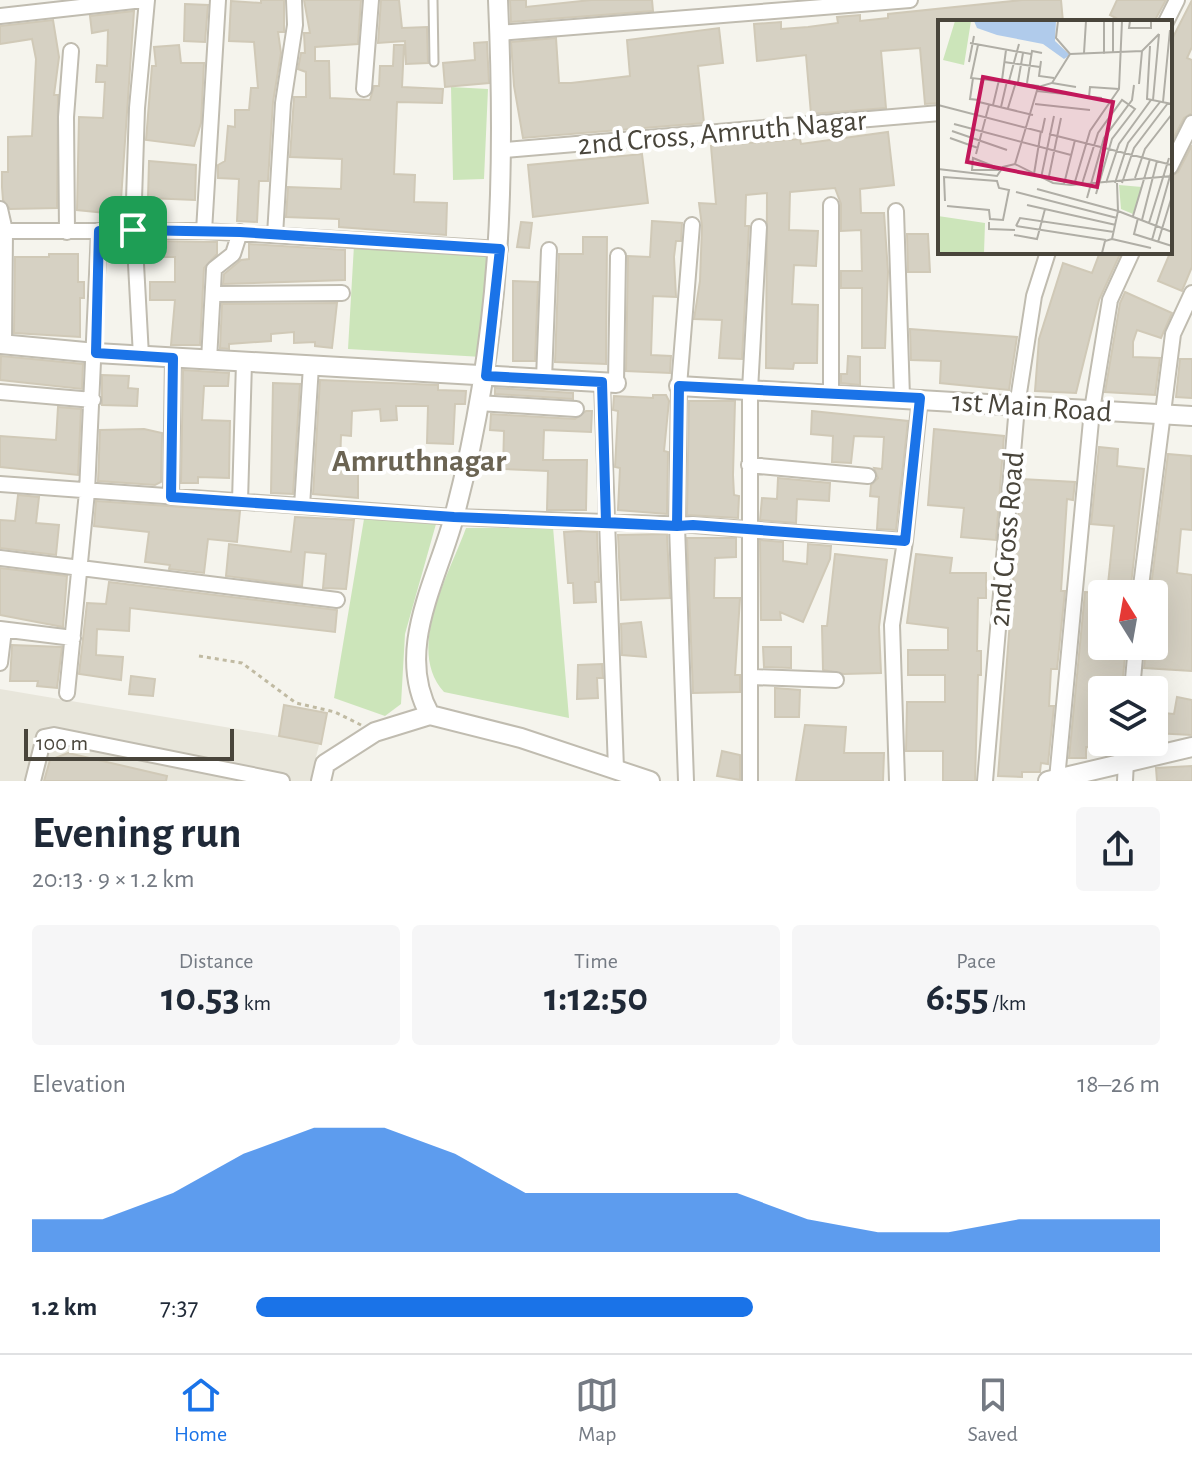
<!DOCTYPE html>
<meta charset="utf-8">
<style>
:root{--surface:#fff;--page:#f6f6f7;--text:#1f2937;--muted:#747a83;--line:#e0e1e3;--accent:#1a73e8}
body{margin:0;font-family:"Alegreya Sans",sans-serif;background:var(--page);color:var(--text);height:100vh;display:flex;flex-direction:column;font-size:30px;white-space:nowrap}
*{box-sizing:border-box;margin:0}
p{font-size:26px;color:var(--muted)}
.icon{flex:none;width:44px;height:44px;fill:none;stroke:currentColor;stroke-width:2;stroke-linecap:round;stroke-linejoin:round}
.map{position:relative;height:781px;overflow:hidden}
.details{display:flex;flex-direction:column;background:var(--surface);flex:1}
.details>*{flex:none}
.needle{width:52px;rotate:349deg}
.fabs{position:absolute;left:1088px;top:580px;display:grid;gap:16px}
.fabs a{display:grid;place-items:center;width:80px;height:80px;border-radius:8px;background:var(--surface);box-shadow:0 8px 32px #0002;font-size:40px}
.scale{position:absolute;left:24px;bottom:20px;width:210px;box-sizing:border-box;padding-left:8px;border:4px solid #49453b;border-top:0;font-size:22px;line-height:28px;white-space:nowrap;color:#49453b;-webkit-text-stroke:6px #fff;paint-order:stroke}
.pin{position:absolute;display:grid;place-items:center;width:68px;height:68px;color:#fff;margin:-34px;border-radius:16px;box-shadow:0 4px 12px #0006}
.round{display:grid;place-items:center;flex:none;width:84px;height:84px;border-radius:8px;background:var(--page)}
.headline{display:flex;align-items:center;justify-content:space-between;height:136px;padding:0 32px}
h1{font-size:44px;font-weight:600;line-height:60px}
.metrics{display:grid;grid-template-columns:repeat(3,1fr);gap:12px;height:136px;padding:8px 32px}
.metrics div{display:grid;align-content:center;border-radius:8px;background:var(--page);text-align:center}
.metrics b{font-size:40px;font-weight:600}
.metrics small{font-size:22px;font-weight:400}
.metrics p{font-size:22px}
.chart{height:224px;padding:16px 32px}
.chart p{display:flex;justify-content:space-between}
.chart svg{width:100%;height:144px;margin-top:8px;fill:var(--accent);opacity:.7}
ul{padding:0 32px;list-style:none;font-size:26px}
li{display:grid;grid-template-columns:128px 96px 1fr;align-items:center;height:60px}
li i{height:20px;border-radius:10px;background:var(--accent)}
.menu{display:flex;justify-content:space-around;align-items:center;height:112px;border-top:2px solid var(--line);background:var(--surface);font-size:22px;color:var(--muted)}
.menu a{display:grid;justify-items:center;gap:4px}
.menu .current{color:var(--accent)}
.map>svg:first-child{display:block}
.residential{fill:#e8e6db}
.green{fill:#cce5ba}
.building{fill:#d6d1c3;stroke:#d0c9b7;stroke-width:2}
.lines{fill:none;stroke-linecap:round;stroke-linejoin:round}
.service-casing{stroke:#c0bcb0;stroke-width:11}
.minor-casing{stroke:#c0bcb0;stroke-width:18}
.tertiary-casing{stroke:#c0bcb0;stroke-width:22}
.path{stroke:#c0baa2;stroke-width:3;stroke-dasharray:4 4;stroke-linecap:butt}
.service{stroke:#fff;stroke-width:7}
.minor{stroke:#fff;stroke-width:14}
.tertiary{stroke:#fff;stroke-width:18}
.route-casing{stroke:#fff;stroke-width:16}
.route{stroke:#1a73e8;stroke-width:10}
.labels{text-anchor:middle;stroke-width:8;stroke-linejoin:round;paint-order:stroke}
.street-label{font-size:30px;fill:#49453b;stroke:#fff}
.neighbourhood-label{font-size:32px;font-weight:bold;fill:#6b6453;stroke:#fff}
.inset-road{fill:none;stroke:#b0aea6;stroke-width:2}
.view{fill:#c2185b;fill-opacity:0.15;stroke:#c2185b;stroke-width:4}
.inset-edge{fill:none;stroke:#49453b;stroke-width:4}
</style>
<div class="map">
<svg width="1192" height="781" viewBox="0 0 1192 781">
<rect width="100%" height="100%" fill="#f5f4ed"/>
<!-- residential -->
<path class="residential" d="M0,689L279,736L319,745L310,781H0Z"/>
<!-- green -->
<path class="green" d="M451,87L488,89L484,179L453,180Z
M354,245L489,253L482,357L348,349Z
M364,519L436,524L405,634L401,704L385,716L334,698Z
M553,527L569,718L444,692C405,649 449,575 466,528Z"/>
<!-- building -->
<path class="building" d="M261,0H284V32H278L281,53L273,102L268,181H259L257,222L237,221L239,179L218,178V165L225,161L228,126L235,127V110H249L251,88H258L254,42L229,41L231,1L261,3Z
M304,0H361L358,44L315,47V61H329L330,98L370,100L374,86H379L380,66H393L394,45H404L402,87L443,89L442,103L397,102L394,174L415,175L414,202L447,203L446,235L339,227V219L286,217L288,187L341,189L342,159L290,157L294,97H306V72L298,69L301,53H305L304,33H310Z
M381,0H399L402,28L427,27L428,63L406,64L405,41L378,43Z
M510,0H526V7L591,0H652L653,11L511,22Z
M1022,0H1061L1063,22H938L940,103L925,104L920,48L881,51L886,108L811,114L806,55L757,61L754,24L781,22V29L808,27L838,23L837,17L860,15V21L888,18V14Z
M1117,0H1166L1154,22H1123L1110,15Z
M1192,0V47L1187,58L1192,60V113L1184,118L1170,145V43Z
M185,4L208,5L205,42L184,41Z
M134,11L120,214L118,221H106V213L77,210L79,117L103,118L105,82H96L97,65L107,66L108,30L92,33L90,16Z
M53,20L59,57L54,95H58L57,208L10,209L3,200L2,187V172H8V137L32,136L36,59L32,39L0,44V26Z
M719,28L723,63L698,66L704,123L523,138L514,86L511,42L556,38L559,83H571L630,76L627,40Z
M487,42L489,83L445,87L443,63L475,60L474,43Z
M179,45L181,63H204L201,123L194,146L146,140L152,66H156L154,47Z
M888,132L894,185L860,189L861,213H884L888,272L885,348H862V288H841V271H862L861,230L841,231V204L835,188L790,192L789,230L818,231L816,266L794,265L792,304L818,305L817,363H794L793,369L766,368L767,193L746,195L745,226H749L742,359L719,358L722,320L694,319L700,281L702,226L699,203L716,204L711,146L800,139L801,144Z
M1192,145V267L1182,291L1158,281L1170,253V177L1178,172Z
M642,154L648,203L533,217L528,165Z
M149,161L196,165L195,200L148,198Z
M652,221L682,223L681,241H676L674,257L676,297L653,296L651,355L671,356L670,373L626,371L628,256L650,257Z
M521,222L532,223L529,248L517,247Z
M907,234H928L930,272H908Z
M583,237H607L606,364L555,362L559,254H583Z
M149,241L217,242V254L204,268L200,345H171L175,300H150V282H175V257H149Z
M249,244L345,250V280L223,284L224,274L241,260L249,259Z
M1100,252H1121L1099,300L1076,393L1035,391L1039,339L1063,263L1092,273Z
M49,254H78V282H84V298H80V337L14,333L15,257H49Z
M513,281L538,282L535,361H513Z
M1125,292L1172,313L1161,338L1137,330L1133,342V357L1160,358L1155,395L1105,392L1120,303Z
M337,303L332,348L315,346V342L294,343V332L271,334V341L229,344V349L220,348L222,304Z
M910,329L1017,337L1009,390L940,383L941,361L911,360Z
M1,356L83,364L82,389L0,380Z
M848,356L860,357V385L841,383V374H847Z
M1180,359H1192V398L1176,397Z
M183,370L229,373L228,386H204L202,420L230,421L229,478L198,477V483H181Z
M102,375L129,376L128,388L138,389L137,406L102,405Z
M320,380L438,385V390L466,391L465,404H455L453,444L427,443L428,406H396L397,420L381,421L380,409L352,411L351,436L341,435L340,464L358,465V498L313,494Z
M273,383L300,384L293,494L271,493Z
M495,388L573,393V399L495,394Z
M653,395H666L669,401L664,451L668,452L667,514L618,510L620,468L615,467L618,411L613,410L614,396L653,398Z
M689,401H735L733,475L734,495L739,496L738,518L687,515Z
M58,407L81,409L78,475L0,467V436L56,440Z
M586,411H592L591,432L544,430L543,460H587L586,510H547L548,471L503,469L504,431L490,430L491,414L575,419Z
M812,411L908,421L896,530L877,529L879,497L870,496L871,485L878,478L874,468L882,469L884,437L854,436L851,463L832,462L833,436L811,434Z
M144,429L162,433L161,482L155,485L98,481L100,430Z
M934,429L1004,436L996,540L961,537L964,508L928,505Z
M1099,447L1118,449L1117,466L1144,469L1130,594H1107L1114,526L1091,524Z
M1168,454L1191,456L1192,530L1181,529L1177,573L1192,575V671L1144,668L1146,646H1154V594H1150Z
M778,478L830,483L829,501L797,499L796,523L760,520L762,498L777,499Z
M1021,479L1075,482L1073,500L1067,499L1061,591H1065L1057,669H1051L1049,706H1054L1048,764L1041,763L1040,772H1022V777L998,776Z
M18,495L39,497L36,523L59,525L56,555L0,548V520L15,521Z
M96,501L240,511L237,542L208,539L204,573L169,569L170,565L145,562L149,532L94,526Z
M295,517L354,520L346,589L323,588L326,554L305,552L302,586L226,576L229,544L291,552Z
M580,531L597,532L599,582H595L596,602L574,603L573,583H568L564,532Z
M667,534L670,598L621,600L618,535Z
M687,538H736V557L715,558L714,598H740L735,675H740V692L693,693Z
M760,540L783,542V561L807,564L808,544L831,546L830,559L803,622L780,612L781,620H761Z
M835,554L887,560L879,627L881,673L844,674L823,670L822,626H827Z
M916,554L952,558L950,573H986V598H978L977,651H981V675H978L975,781H943V751H906L907,702H945V675H908V650H948V628L907,623Z
M0,568L67,576L63,627L0,615Z
M109,582L337,610L335,632L130,608L129,631L97,629L96,655L123,657L121,680L79,674L87,603L106,604Z
M1085,592L1103,593L1100,646H1126L1122,688L1095,687L1094,709H1102V748L1086,747V758H1069Z
M641,622L646,657L622,655L621,624Z
M12,645L62,647L57,688L37,686L38,681H10Z
M763,647H791V668L764,667Z
M602,664L603,678H597L598,698L577,699L578,665Z
M131,676L155,679L153,696L129,694Z
M775,688L800,690L799,717H775Z
M1177,697L1192,700V735L1154,733V712L1174,714Z
M284,705L327,713L321,744L279,736Z
M805,725L846,727L844,753H884L883,781H796Z
M722,751L740,755V780L717,776Z
M68,753L167,776L166,781H44L50,760Z
M1192,766V781H1157L1156,768Z"/>
<g class="lines">
<defs>
<path id="service" d="M433,0L434,62"/>
<path id="minor" d="M0,16L143,0
M1166,22L1177,0
M499,33L910,0
M364,89L371,0
M504,150L940,113
M1170,167L1192,123
M831,205V393
M0,209L5,231
M896,211L902,397
M133,230L137,108L147,0
M204,231L218,0
M67,232L66,117L71,51
M275,235L283,103L295,25L294,0
M136,264L141,356
M213,294L342,293
M4,344L5,231H204L500,249
M209,360L214,269L233,254L240,232
M544,379L549,250
M602,382L616,769
M616,383L618,256
M0,392L93,400
M478,403L576,409
M749,465L868,476
M0,484L454,517L693,525L905,541
M171,497L173,358
M240,501L244,362
M302,506L311,366
M0,558L337,600
M1140,594L1173,334L1192,293
M0,629L73,638
M0,663L4,630
M752,677L836,680
M1132,690L1136,646
M67,693L87,492L99,231
M1057,779L1092,410L1110,300L1132,252
M33,781L44,737L54,735L282,781
M686,781L677,526L679,386L692,225
M750,781V390L759,227
M897,781L892,625L905,541L920,398
M985,781L1017,406L1034,296L1048,252
M1125,781L1127,742"/>
<path id="tertiary" d="M0,344L96,353L616,383
M679,386L1192,416
M430,715C394,651 437,581 454,517C501,340 506,182 498,0
M321,781L325,764L375,732L430,715L521,738L650,781
M1048,781L1192,747"/>
</defs>
<!-- service casing -->
<use href="#service" class="service-casing"/>
<!-- minor casing -->
<use href="#minor" class="minor-casing"/>
<!-- tertiary casing -->
<use href="#tertiary" class="tertiary-casing"/>
<!-- path -->
<path class="path" d="M199,656L242,663L296,703L335,712L361,725"/>
<!-- service -->
<use href="#service" class="service"/>
<!-- minor -->
<use href="#minor" class="minor"/>
<!-- tertiary -->
<use href="#tertiary" class="tertiary"/>
</g>
<g class="lines">
<defs>
<path id="route" d="M133,230L99,231L96,353L173,358L171,497L454,517L677,526L693,525L905,541L920,398L679,386L677,526L606,522L602,382L486,376L500,249L240,232L133,230"/>
</defs>
<!-- route casing -->
<use href="#route" class="route-casing"/>
<!-- route -->
<use href="#route" class="route"/>
</g>
<g class="labels">
<!-- street labels -->
<g class="street-label">
<text transform="translate(722 132) rotate(-5)" y="10">2nd Cross, Amruth Nagar</text>
<text transform="translate(1032 406) rotate(4)" y="10">1st Main Road</text>
<text transform="translate(1006 539) rotate(-85)" y="10">2nd Cross Road</text>
</g>
<!-- neighbourhood labels -->
<g class="neighbourhood-label">
<text x="419" y="471">Amruthnagar</text>
</g>
</g>
<!-- overview -->
<g transform="translate(938 20)">
<rect width="234" height="234" fill="#f5f4ed"/>
<path d="M17,1H33L26,45L5,40ZM181,165L204,167L195,194L183,189ZM0,196L47,203L46,233H0Z" fill="#cce5ba"/>
<path d="M36,1H118L117,21L132,35L126,39L105,24L59,15L39,8Z" fill="#b0cbeb"/>
<path class="inset-road" d="M120,1L118,18L132,34M192,1L191,8H213V1M32,23L93,34M40,25L33,58L101,66M212,26L209,79L234,84M146,33L148,1M175,33V1M132,34L204,31L221,14M166,34V1M103,41L101,56L116,58M31,42L36,16M66,42L102,47M35,58L32,79L41,80M64,60L68,30M71,61L81,24M80,62L85,33M89,63L94,31L104,33M114,63L138,67M201,64L204,31M99,71L164,78M151,77L152,67L181,69M215,80L221,14M225,82L232,10M97,84L152,90M0,85L104,112L107,98M55,85L61,60M63,87L69,61M70,88L78,62M39,94L41,82L95,95M16,104L133,135M14,111L69,130M111,114L234,145M12,118L40,128M38,134L51,85M35,138L60,148V150H34ZM77,144L100,67L114,63L132,34M0,149L59,156L65,147L77,144L115,163L133,165L234,156M96,154L103,111M103,158L116,96M197,158L207,129L234,94M110,161L123,98M168,163L181,124L213,80M177,163L190,123L222,82M179,163L180,191L234,212M184,163L196,128L230,83M126,164L137,120M144,164L160,113L184,80L197,89L174,119L158,174M136,165L152,111L181,69L184,1M99,169L180,191L174,219L167,221L164,233M78,172L179,198M149,178L166,118L194,80L196,65M7,181L6,157L59,161L61,168L71,170L65,200L52,199L51,190L9,186M89,185L178,205M195,196L212,139M200,198L196,214L234,226M204,200L219,141M51,202V209L77,210M211,203L231,138M78,206L82,198L176,212M78,206L168,220M76,215L99,219L107,189M174,219L213,228M214,220L234,149M220,222L234,176"/>
<path class="view" d="M45,57L175,82L159,167L29,142Z"/>
<rect width="234" height="234" class="inset-edge"/>
</g>
</svg>
<div class="fabs">
<a><svg class="needle" viewBox="-14 -14 28 28"><path d="M0-13l5 13h-10z" fill="#e53935"/><path d="M0 13l5-13h-10z" fill="#747a83"/></svg></a>
<a><svg class="icon" aria-label="layers" viewBox="0 0 24 24"><path d="M12 4l9 5-9 5-9-5zM3 14l9 5 9-5"/></svg></a>
</div>
<div class="scale">100 m</div>
<div class="pin" style="left:133px;top:230px;background:#1e9e55"><svg class="icon" aria-label="arrive" viewBox="0 0 24 24"><path d="M6 21V4h12l-3 4 3 4H6"/></svg></div>
</div>
<section class="details">
<div class="headline"><div><h1>Evening run</h1><p>20:13 · 9 × 1.2 km</p></div><a class="round"><svg class="icon" aria-label="share" viewBox="0 0 24 24"><path d="M12 15V3M7 8l5-5 5 5M5 13v7h14v-7"/></svg></a></div>
<div class="metrics">
<div><p>Distance</p><b>10.53<small> km</small></b></div>
<div><p>Time</p><b>1:12:50</b></div>
<div><p>Pace</p><b>6:55<small> /km</small></b></div>
</div>
<div class="chart"><p><span>Elevation</span>18–26 m</p>
<svg viewBox="0 0 160 44" preserveAspectRatio="none"><path d="M0 44V34L10 34L20 26L30 14L40 6L50 6L60 14L70 26L80 26L90 26L100 26L110 34L120 38L130 38L140 34L150 34L160 34V44z"/></svg>
</div>
<ul>
<li><b>1.2 km</b>7:37<i style="width:55%"></i></li>
</ul>
</section>
<nav class="menu">
<a class="current"><svg class="icon" aria-label="home" viewBox="0 0 24 24"><path d="M3 11l9-7 9 7M6 9v11h12V9"/></svg>Home</a>
<a><svg class="icon" aria-label="map" viewBox="0 0 24 24"><path d="M3 6l6-2 6 2 6-2v14l-6 2-6-2-6 2zM9 4v14M15 6v14"/></svg>Map</a>
<a><svg class="icon" aria-label="saved" viewBox="0 0 24 24"><path d="M7 4h10v16l-5-4-5 4z"/></svg>Saved</a>
</nav>
